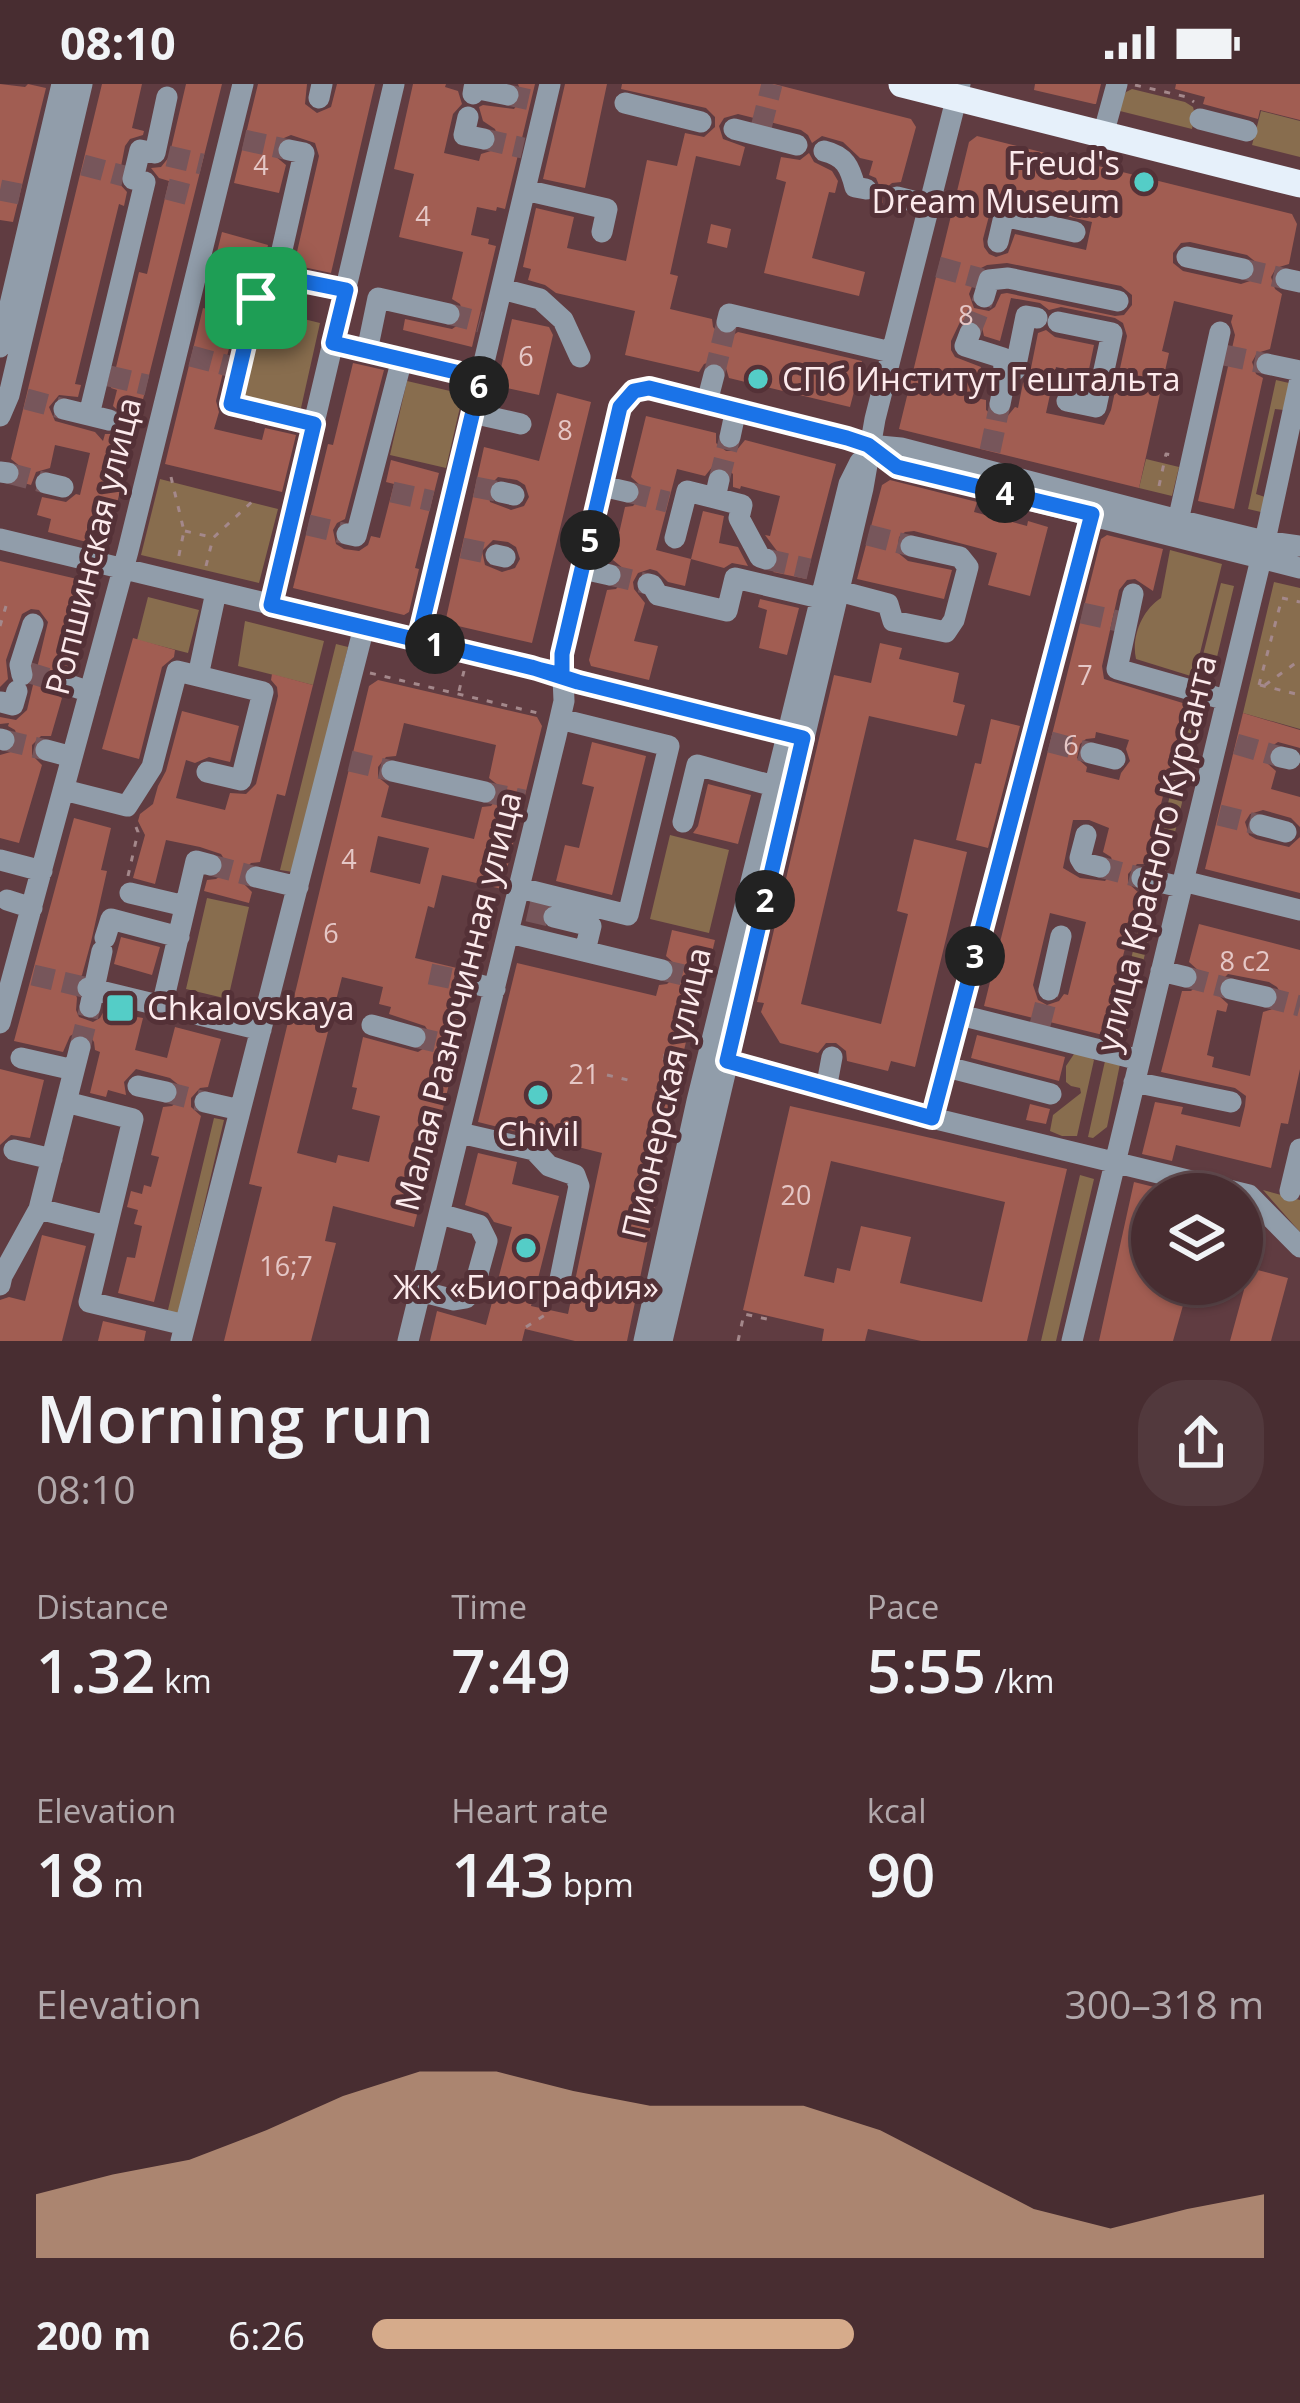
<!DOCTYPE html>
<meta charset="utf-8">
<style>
:root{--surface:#482d31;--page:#52393d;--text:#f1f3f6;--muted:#b1a8ab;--line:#60494d;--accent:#d6ab8b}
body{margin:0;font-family:"Open Sans",sans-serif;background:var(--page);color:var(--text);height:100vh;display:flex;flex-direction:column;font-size:45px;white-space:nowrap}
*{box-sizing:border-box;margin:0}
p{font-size:39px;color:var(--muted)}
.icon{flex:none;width:66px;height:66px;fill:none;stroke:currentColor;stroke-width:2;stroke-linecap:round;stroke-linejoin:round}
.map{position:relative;height:1257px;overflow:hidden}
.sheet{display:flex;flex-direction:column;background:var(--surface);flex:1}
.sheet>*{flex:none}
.fabs{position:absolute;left:1131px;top:1089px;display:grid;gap:24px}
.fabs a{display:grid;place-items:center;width:132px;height:132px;border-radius:50%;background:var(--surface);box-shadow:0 3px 9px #0004,0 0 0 3px var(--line);font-size:60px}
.pin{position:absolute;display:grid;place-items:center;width:102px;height:102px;color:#fff;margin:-51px;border-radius:24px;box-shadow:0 6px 18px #0006}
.km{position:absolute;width:60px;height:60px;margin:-30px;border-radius:50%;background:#222;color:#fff;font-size:33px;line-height:60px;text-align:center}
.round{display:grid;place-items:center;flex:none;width:126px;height:126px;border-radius:48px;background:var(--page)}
.head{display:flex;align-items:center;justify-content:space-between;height:204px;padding:0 36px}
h1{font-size:66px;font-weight:600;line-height:90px}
.metrics{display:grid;grid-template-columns:repeat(3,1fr);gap:18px;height:204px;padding:12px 36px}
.metrics div{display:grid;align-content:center}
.metrics b{font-size:60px;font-weight:600}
.metrics small{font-size:33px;font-weight:400}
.metrics p{font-size:33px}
.chart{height:336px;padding:24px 36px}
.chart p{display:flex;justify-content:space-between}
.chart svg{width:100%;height:216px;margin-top:12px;fill:var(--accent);opacity:.7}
ul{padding:0 36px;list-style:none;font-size:39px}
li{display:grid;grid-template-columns:192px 144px 1fr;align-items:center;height:90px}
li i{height:30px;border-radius:15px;background:var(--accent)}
.status{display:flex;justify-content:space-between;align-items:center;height:84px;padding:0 60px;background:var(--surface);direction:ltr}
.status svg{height:33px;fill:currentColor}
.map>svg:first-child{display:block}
.green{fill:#886d4e}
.building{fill:#a15d52;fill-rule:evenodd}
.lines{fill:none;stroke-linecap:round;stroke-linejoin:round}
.minor-tunnel{stroke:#77565b;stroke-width:21;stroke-dasharray:21 10;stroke-linecap:butt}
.path{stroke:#a4888b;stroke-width:3;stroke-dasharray:6 9;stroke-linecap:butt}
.minor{stroke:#919daa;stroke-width:21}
.major{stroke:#e6f0fa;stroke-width:27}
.route-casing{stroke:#fff;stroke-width:24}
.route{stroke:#1a73e8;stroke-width:15}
.poi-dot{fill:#54cdc7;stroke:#543137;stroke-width:4.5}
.labels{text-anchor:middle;stroke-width:10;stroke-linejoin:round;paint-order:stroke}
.number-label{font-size:27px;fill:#e5c7c6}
.poi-label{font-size:33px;fill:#fceaec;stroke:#543137;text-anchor:start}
.street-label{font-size:33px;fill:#fceaec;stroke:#543137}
</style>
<div class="status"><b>08:10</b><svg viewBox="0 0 49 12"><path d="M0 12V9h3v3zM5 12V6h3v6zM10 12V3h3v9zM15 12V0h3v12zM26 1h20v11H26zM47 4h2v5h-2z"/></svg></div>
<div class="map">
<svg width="1300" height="1257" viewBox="0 0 1300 1257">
<rect width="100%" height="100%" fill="#603c41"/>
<!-- green -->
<path class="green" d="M1132,5L1185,18L1193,23L1195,31L1192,45L1116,26L1126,8Z
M1261,27L1300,37V73L1252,61Z
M263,225L320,239L301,324L242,312Z
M1276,296L1289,299L1284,326L1275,325L1256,410L1265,413L1261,428L1248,425Z
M407,297L463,310L446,384L390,371Z
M1146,375L1179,383L1172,412L1139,404Z
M160,395L278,425L259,499L141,471Z
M1170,466L1222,480L1194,593L1136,575C1131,553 1142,526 1161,514Z
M1274,498L1300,504V645L1243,629Z
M1221,499L1234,502L1211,598L1197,595Z
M148,513L199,526L188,569L137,556Z
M245,537L324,557L313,601L238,582Z
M336,560L348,563L293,788L280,786Z
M1192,617L1205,621L1164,795L1151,792Z
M670,751L729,766L709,849L650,835Z
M1149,799L1161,802L1123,963L1111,960Z
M207,814L249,823L228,915L186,905Z
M1074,970H1086L1094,976L1077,1052H1062L1050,1047L1053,1031L1081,1009L1080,1004L1071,1002L1066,998V982Z
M1105,977L1120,980L1107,1043L1093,1054L1088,1053Z
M214,1034L224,1036L178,1232L167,1230Z
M1080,1091L1094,1095L1056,1257H1041Z
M1263,1106L1300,1116V1148Z"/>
<!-- building -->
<path class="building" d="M0,0L25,3L28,0L46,4L13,138L0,136Z
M102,0H142L132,44L144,47L143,51L130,55L125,62L118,98L127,108L124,122L119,120L75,300L81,301L78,313L59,311L49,323L55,337L95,348L103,357L105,350H114L123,341V331L113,322L117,306L111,304L139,188L147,190L169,97L159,94L151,84L161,83L169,73L186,0H222L107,459L102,462L48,448L51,435L37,431L42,413L66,418L76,410L80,411L90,369L55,361L50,384L36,388L31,401L20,398L22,384L11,375Z
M258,0H307L305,20L317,29L331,23L337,0H375L331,189L294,181L319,72L315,59L291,51L277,57L275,72L286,81L279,109L234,99Z
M413,0H446L445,3L458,7L462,20L453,30L444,69L479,77L481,70L494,66L499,57L495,45L483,37L479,23L483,21L514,25L523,13L518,0H535L505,125L497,123L496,127L477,123L471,151L489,155L488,160L496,162L472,263L403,246L405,235L452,245L461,239L464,232L460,220L452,215L463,168L399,153L414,90L394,85Z
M565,0H607L585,104L543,95Z
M622,0H774L911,35L916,43L901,98L892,99L886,104L882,111L883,119L875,117L881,106L876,94L869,91L873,77L860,74L843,58L822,52L812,59L808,51L801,46L738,30L724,34L719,42L723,55L745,63L740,82L696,72L670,190L678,192L670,225L712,235L713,243L722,252L730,253L738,248L862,277L850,323L729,294L725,281L717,276L704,280L699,288L625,271L635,227L556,209L545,201L528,196L531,185L523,183L536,124L574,133L567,164L626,177L647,76L677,82L685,49L704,53L715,43V33L706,24L621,5Z
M1035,0H1101L1096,20H1094L1034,6Z
M1176,0H1300V36L1260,26L1258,35L1203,20L1205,13L1175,5Z
M977,52L1292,130L1297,140L1289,180L1276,184L1271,193L1275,205L1282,210L1270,265L1257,269L1252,278L1256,290L1263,294L1234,425L1198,417L1235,251L1231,238L1233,231L1174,217L1162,267L1169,269L1139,404L899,345L969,58ZM1001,117L1092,138L1086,166L1015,150L1008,169L996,173L989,170L984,163L983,155L990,128ZM1190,158L1247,171L1257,179V189L1253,196L1241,200L1183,187L1173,179V169L1181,159ZM1007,179L1121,202L1132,211V221L1124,231L1115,232L1007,209L1001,210L995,223L989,227L974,224L969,210L979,185L987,181ZM1011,214L1040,219L1049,226L1061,223L1115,234L1123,239L1127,252L1111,326L1104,341L1046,329L1056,283L1088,290L1094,261L1055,253L1046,246L1038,249L1030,289L1023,299L1018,324L1015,323L1006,334H996L986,326V316L976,314L981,283L955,273L951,266V257L960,238L969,234L981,239L984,252L1000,257Z
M809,69L814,78L832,87L838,97L835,109L829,108L812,174L865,188L859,212L764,189L786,98L776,95L781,73L800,76Z
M711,140L731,145L727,164L707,159Z
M222,148L268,161L265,174L254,173L247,189L214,180Z
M203,224L237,232L216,317L219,328L214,345L262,356L265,344L296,351L282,408L165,380Z
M512,235L549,243L553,251L539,311L497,302Z
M353,279L384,286L345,435L337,439L333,446L336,460L344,465L359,467L368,461L371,452L380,454L394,400L386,398L391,376L439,389L415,484L419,485L409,528L404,531L293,504L328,360L333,361Z
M557,309L591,318L532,559L445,539L484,363L539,377ZM498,393L517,396L525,401L529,413L524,422L511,426L490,418L487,404ZM493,456L508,458L516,463L520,475L515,484L502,488L485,481L482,467Z
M646,332L716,349V359L726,367H736L745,356L836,380L806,495L773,488L780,481V471L765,451L770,452L780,412L741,402L740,405L733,403V390L723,382H713L705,392L677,385L656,466L691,475L685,502L668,498L657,487L650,485L638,489L633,498L634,505L645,519L634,557L658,562L649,596L591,582L589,576L607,506L616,505L624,495V485L613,476L625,423L633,422L642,412V403L631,393Z
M890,396L977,418L974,428L1027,442L1028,437L1048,443L1030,512L988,501L997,469L914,447L905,448L899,453L897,468L908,477L952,486L944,515L857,495L882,401Z
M703,427L724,432L719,459L738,463L748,482L732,479L724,484L691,475Z
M1107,451L1163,465L1153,507L1135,495L1127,496L1119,506L1102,582L1104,595L1186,620L1146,780H1137L1128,790V799L1139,809L1103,951L984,922L1101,455ZM1096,648L1129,656L1126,665L1130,677L1121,689L1119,696L1086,688L1087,683L1077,674L1080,660L1086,655L1095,654ZM1073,736H1089L1109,744L1103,768L1111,773L1115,785L1105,797L1080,794L1063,784ZM1050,829L1086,838L1068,911L1064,910L1059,917L1047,921L1038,916L1033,901Z
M0,477L90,498L94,505L70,586L57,588L52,596L54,609L62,614L51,652H41L32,661V671L42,681L19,759L0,754V671L14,667L19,658L15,646L8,642L9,639L0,640V633L16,636L27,626L48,538L39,526L31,525L22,530L6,576L8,595L0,603Z
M760,515L799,524L787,571L759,564L767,526L758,523Z
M133,554L175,566L174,573L162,583L139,675L102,665Z
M880,559L902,564L899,575L959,589L953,618L965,621L957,652L869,632L801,920L881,940L908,830L897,827L914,755L967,768L915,983L891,977L888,987L847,977L846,967L836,959H826L818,969L780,959L761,928L764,919L757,918L834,591L871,599Z
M272,590L313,601L285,712L277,710L260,778L251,779L242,788V798L252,808L249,819L204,807L207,796L216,795L222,791L226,778L221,770L200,763L166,756L155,800L133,794L145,751L138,737L140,730L153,720L158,702L166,687L182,627L239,642L230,678L209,673L195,679L186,676L176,714L225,726L230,709L246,710L256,700L278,612L277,603L271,596Z
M378,596L537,633L542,642L502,805L442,791L434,824L428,822L415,874L461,885L454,893L453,901L457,908L464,913L459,933L465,935L414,1143L333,1122L325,1157L336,1159L311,1257H224L262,1103L249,1100L369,602ZM404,639L496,661L489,694L499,702V712L491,722L482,723L474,755L381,733L389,702L378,693V683L386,673L396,672ZM378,752L429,764L420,800L370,788ZM342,893L383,903L379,920L391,923L389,930L425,942L430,950L426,963L418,968L363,953L352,1003L357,1004L352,1025L380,1032L369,1078L338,1071L336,1079L297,1069Z
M1243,629L1300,646V664L1278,658L1269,664L1266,671L1267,679L1276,687L1271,705L1300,713V743L1291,734L1263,726L1250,730L1245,738L1249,751L1256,755L1289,763L1300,753V809L1205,785Z
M991,635L1020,642L988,764L956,756L975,679L981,680Z
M592,658L646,672L612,811L556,797L565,761L579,764L594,703L582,700Z
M708,700L751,711L738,760L693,749L698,742Z
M74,734L111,744L101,786L107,787L91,858L82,891L73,902L77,914L76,926L79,933L93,938L100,934L104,927L143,934L135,966L167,974L175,943L221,955L208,1003L200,1004L191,1014V1023L201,1032L154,1218L118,1209L127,1173L135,1174L142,1142L134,1140L138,1126L127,1123L131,1107L142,1110L144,1101L151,1103L159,1073L151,1071L163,1023L172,1022L178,1017L180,1002L170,994L136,985L124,998L126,1011L108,1006L106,1013L90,1009L100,968L95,966L94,958L90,952L77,948L70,952L63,968L14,957Z
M1199,840L1300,866V985L1288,1040L1281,1039L1271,1084L1176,1061L1172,1077L1142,1070L1155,1018L1183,1023L1181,1030L1240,1043L1245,1022L1246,1012L1235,1004L1161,988L1182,907H1191L1200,898V888L1189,878ZM1228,890L1269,898L1277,903L1281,910L1276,924L1263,928L1250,992L1212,983L1214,973L1207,971L1217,926L1226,928L1228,920L1217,910V901Z
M672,846L715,856L701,916L696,915L654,1095L660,1097L627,1257H575L525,1245L522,1257H430L437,1227L486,1241L512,1143L494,1138L488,1129L465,1121L478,1069L517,1078L512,1100L559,1112L531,1222L568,1230L602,1069L478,1038L517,879L656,912L659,901L667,900L676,891V881L666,872Z
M121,853L160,863L152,891L114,880Z
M977,951L1065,973L1059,997L971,974Z
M0,985L44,996L30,1054L11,1051L0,1061Z
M1030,1020L1050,1025L1046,1040L1026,1036Z
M790,1022L1067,1085L1027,1257H921L868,1245L865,1257H822L824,1245L743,1226ZM831,1077L1005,1118L982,1218L900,1199L911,1153L861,1142L850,1187L837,1184L834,1199L804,1192Z
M1134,1098L1166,1106L1165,1110H1152V1200H1189L1173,1257H1099Z
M42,1151L86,1162L62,1257H0V1216L9,1213L25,1217Z
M1250,1184L1288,1194L1271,1257H1230Z
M103,1237L146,1247L144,1257H98Z"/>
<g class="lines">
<!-- minor-tunnel -->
<path class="minor-tunnel" d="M508,11L535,17
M761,44L772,0
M484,55L523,64
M244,56L289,66
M168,72L202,80
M83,81L124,92
M167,105L194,112
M0,106L20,110
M938,183L982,195
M1243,185L1286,195
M449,230L480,238
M970,249L984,213
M1224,271L1267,280
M191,272L229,282
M714,291L727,238
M109,292L147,301
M26,315L64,325
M109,336L136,343
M990,367L1000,320
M8,389L46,399
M719,396L730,353
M475,403L501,408
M392,408L432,417
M628,408L668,418
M308,441L347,450
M868,451L911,462
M462,464L496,471
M766,475L809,485
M610,491L648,500
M1082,529L1118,537
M27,588L66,600
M4,656L46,666
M1050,658L1091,669
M1236,660L1281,673
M350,677L392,687
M485,708L524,716
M1219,731L1260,741
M211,781L256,793
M1100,783L1142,794
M528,827L554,833
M662,886L705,896
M430,890L468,898
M33,891L88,904
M1186,893L1231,905
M1266,913L1300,922
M1040,941L1049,906
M415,953L459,963
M80,963L90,923
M166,1008L205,1018"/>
<!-- path -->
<path class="path" d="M1135,1L1187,13L1194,18
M171,393L184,447L178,476
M1159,402L1166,370L1172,371
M185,447L211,453
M206,482L213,454L256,414
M0,542L6,522
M370,589L542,630
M1259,601L1282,514L1300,518
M1260,601L1300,611
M1265,601L1300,576
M459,607L464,587
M1175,678L1190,681
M128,792L138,748L136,743
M664,976L666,966
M675,984L678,969
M607,991L632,997
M526,1243L545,1231L549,1216
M738,1257L744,1230L771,1236L772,1233"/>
<!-- minor -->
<path class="minor" d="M473,10L474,4L508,11
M319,14L322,0
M625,19L701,38
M468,33L464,51L484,55
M1200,35L1247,47
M734,45L797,61
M1103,51L1117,0
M824,67C845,72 850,83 855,103L866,105
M133,95L140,66L155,69L167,13
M525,106L607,125L602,148
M897,113L929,121
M998,158L1004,132L1075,148
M1187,173L1243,185
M276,192L304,69L289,66
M1286,195L1300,198
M502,205L540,215L563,236L580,273
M229,208L256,214
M984,213L989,196L1008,194L1118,217
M727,238L729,230L891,268
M1058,238L1112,249L1096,323L1067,317
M970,249L965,262L1003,274L1005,295
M333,259L481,294
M0,263L62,0
M367,267L378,214L449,230
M1267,280L1300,287
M707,318L714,291
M1000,320L1005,295L1015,286L1026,232L1037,234
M64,325L109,336
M472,329L521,340
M89,331L145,98
M0,332L9,311L82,0
M314,340L231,320L262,189L345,207
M730,353L736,325
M869,362L897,383L1300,484
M0,388L8,389
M719,396L715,414L742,421L739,434L760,473L766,475
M46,399L63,403
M602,402L628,408
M501,408L514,411
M1176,446L1220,248
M347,450L356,452L402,275
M675,454L687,407L715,414
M0,455L531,583L578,598L797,652
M496,471L505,473
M583,485L610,491
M648,500L652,501L658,511L727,527L735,494L820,514
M839,507L888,520L893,537L946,548L954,536L968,483L960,473L911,462
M1133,510L1117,585L1226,616
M271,521L394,0
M418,556L550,0
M22,591L20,581L33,540
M198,592L263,608L241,696L207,688
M66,600L90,608
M1,618L13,621L17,607
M0,655L4,656
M46,666L72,673
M1091,669L1115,675
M1281,673L1290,675
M392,687L485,708
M64,706L127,722L152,683L177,587L198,592L216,508
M683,738L697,681L774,702
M1260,741L1286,748
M1086,751L1080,774L1083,779L1100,783
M0,776L42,787
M256,793L298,803
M1142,794L1181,803
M1183,797L1300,826
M520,804L628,831L669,662L560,635
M130,809L185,822
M7,816L32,824
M554,833L591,842L585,867
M509,849L662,886
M105,854L111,835L179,853
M1161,887L1186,893
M468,898L495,905
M88,904L261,946
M1231,905L1266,913
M1049,906L1061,852
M162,922L196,777L211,781
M90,923L102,867
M960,931L1140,976
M0,939L128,467L243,0
M372,941L415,953
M21,974L74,986
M714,974L932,1034L1249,1111L1300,1163
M947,983L1051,1010
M1134,998L1231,1018
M138,1002L166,1008
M826,1005L832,973
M66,1018L133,1035L89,1218L185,1241
M205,1018L240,1026
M932,1034L1095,415
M460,1049L534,1066L549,1082L575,1091L579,1102L559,1200
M14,1066L52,1075
M1290,1107L1300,1065
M39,1125L107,1142
M0,1201L2,1192L39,1125L80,963
M420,1207L454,1216L466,1214L474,1204L487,1157L479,1141L440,1130
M181,1257L364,543
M408,1257L556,652L564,617L562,570L620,323C628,310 635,307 649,304L869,361L901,364L1178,436L1264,457L1300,462
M644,1257L697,1017L849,400L860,378
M662,1257L863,404L875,335L960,0
M1072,1257L1261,475L1300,295"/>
<!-- major -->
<path class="major" d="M902,0L1300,100"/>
</g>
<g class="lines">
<defs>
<path id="route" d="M256,214L231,320L314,340L271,521L531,583L578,598L803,654L727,977L932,1034L1092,430L897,383L868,361L847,354L649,304L634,307L620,323L562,570V591L418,556L481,294L333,259L346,206L262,189L256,214"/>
</defs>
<!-- route casing -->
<use href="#route" class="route-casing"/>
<!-- route -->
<use href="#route" class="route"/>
</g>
<!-- markers -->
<g class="poi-dot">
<circle cx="1144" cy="98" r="12"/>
<circle cx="758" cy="295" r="12"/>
<rect x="105" y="909" width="30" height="30" rx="6"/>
<circle cx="538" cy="1011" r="12"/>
<circle cx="526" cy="1164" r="12"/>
</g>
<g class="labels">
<!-- number labels -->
<g class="number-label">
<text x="261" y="91">4</text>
<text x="423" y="142">4</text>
<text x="966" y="241">8</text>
<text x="526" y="282">6</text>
<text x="565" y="356">8</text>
<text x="1085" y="601">7</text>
<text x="1071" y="671">6</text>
<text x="349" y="785">4</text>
<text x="331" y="859">6</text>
<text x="1245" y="887">8 с2</text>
<text x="584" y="1000">21</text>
<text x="796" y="1121">20</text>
<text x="286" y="1192">16;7</text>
</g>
<!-- poi labels -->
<g class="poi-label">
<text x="1120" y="91" text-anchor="end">Freud's<tspan x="1120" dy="38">Dream Museum</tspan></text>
<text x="782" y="307">СПб Институт Гештальта</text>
<text x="147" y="936">Chkalovskaya</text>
<text x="538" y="1062" text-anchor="middle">Chivil</text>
<text x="526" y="1215" text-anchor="middle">ЖК «Биография»</text>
</g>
<!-- street labels -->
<g class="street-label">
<text transform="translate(93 462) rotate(-76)" y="12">Ропшинская улица</text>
<text transform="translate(1156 769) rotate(-76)" y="12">улица Красного Курсанта</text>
<text transform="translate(458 917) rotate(-76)" y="12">Малая Разночинная улица</text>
<text transform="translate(666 1009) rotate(-77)" y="12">Пионерская улица</text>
</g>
</g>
</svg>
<div class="fabs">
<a><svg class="icon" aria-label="layers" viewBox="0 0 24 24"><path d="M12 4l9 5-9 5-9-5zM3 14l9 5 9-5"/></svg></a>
</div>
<div class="pin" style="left:256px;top:214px;background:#1e9e55"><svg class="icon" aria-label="arrive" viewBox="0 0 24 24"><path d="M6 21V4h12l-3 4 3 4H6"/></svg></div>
<b class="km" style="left:435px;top:560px">1</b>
<b class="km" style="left:765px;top:816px">2</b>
<b class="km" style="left:975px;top:872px">3</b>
<b class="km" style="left:1005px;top:409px">4</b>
<b class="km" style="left:590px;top:456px">5</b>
<b class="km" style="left:479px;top:302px">6</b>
</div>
<section class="sheet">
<div class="head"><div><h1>Morning run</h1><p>08:10</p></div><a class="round"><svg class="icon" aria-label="share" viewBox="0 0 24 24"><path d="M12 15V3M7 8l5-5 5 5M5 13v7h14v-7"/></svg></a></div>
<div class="metrics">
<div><p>Distance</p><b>1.32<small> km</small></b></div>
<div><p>Time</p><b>7:49</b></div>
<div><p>Pace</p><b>5:55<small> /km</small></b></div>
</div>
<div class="metrics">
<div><p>Elevation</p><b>18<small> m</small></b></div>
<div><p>Heart rate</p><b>143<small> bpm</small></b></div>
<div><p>kcal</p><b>90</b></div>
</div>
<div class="chart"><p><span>Elevation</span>300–318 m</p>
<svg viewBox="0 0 160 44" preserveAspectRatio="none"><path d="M0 44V31L10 27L20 24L30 18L40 11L50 6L60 6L70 10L80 13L90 13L100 13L110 18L120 26L130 34L140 38L150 34L160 31V44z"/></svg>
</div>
<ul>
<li><b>200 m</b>6:26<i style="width:54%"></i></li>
</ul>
</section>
